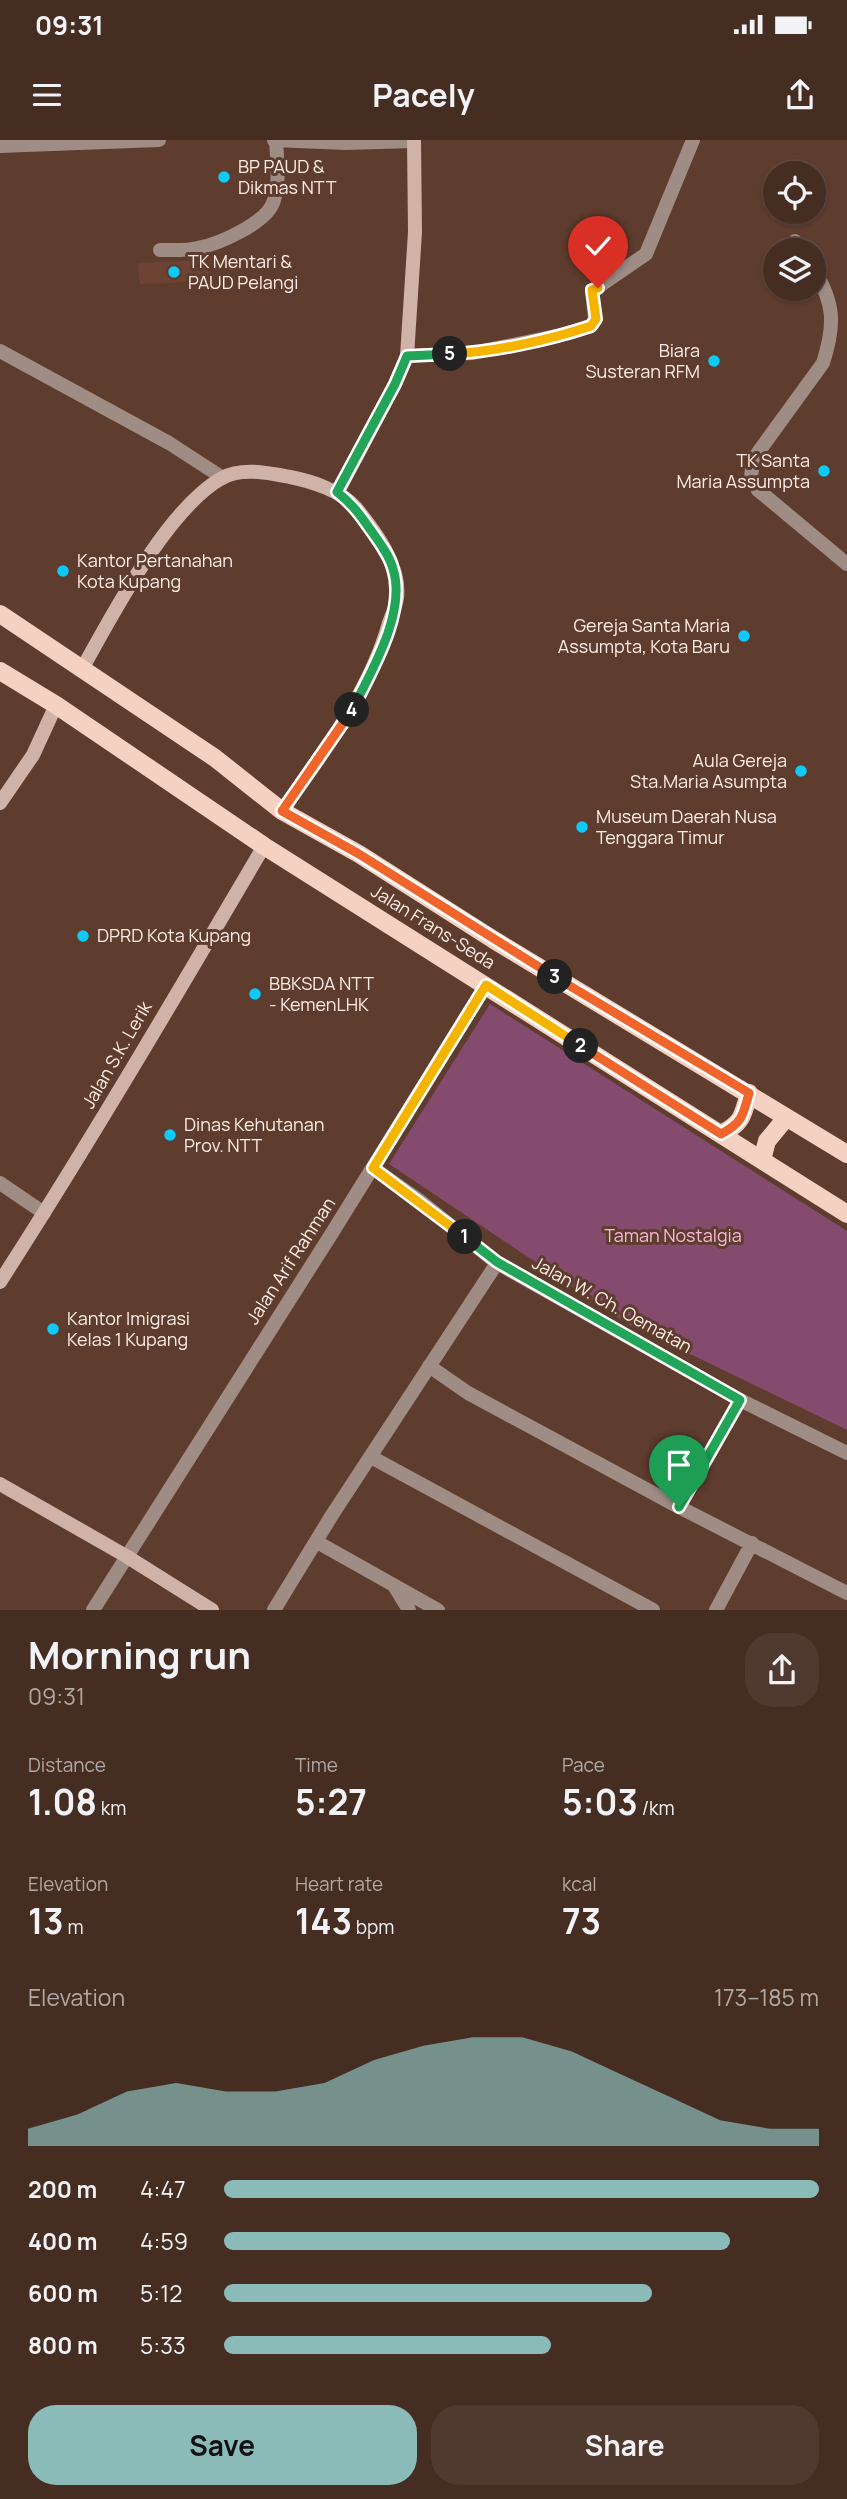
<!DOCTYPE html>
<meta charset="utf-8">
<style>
:root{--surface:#462d22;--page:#50392f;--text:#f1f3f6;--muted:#b0a8a5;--line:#5e4940;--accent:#8bbbb9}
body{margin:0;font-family:Manrope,sans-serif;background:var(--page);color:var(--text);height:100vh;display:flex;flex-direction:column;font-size:26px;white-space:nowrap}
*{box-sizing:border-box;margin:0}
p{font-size:23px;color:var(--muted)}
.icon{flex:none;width:38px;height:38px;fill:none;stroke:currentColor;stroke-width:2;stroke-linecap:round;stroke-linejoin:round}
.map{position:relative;height:1470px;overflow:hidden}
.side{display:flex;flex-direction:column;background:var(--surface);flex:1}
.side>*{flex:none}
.tools{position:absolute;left:763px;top:21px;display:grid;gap:14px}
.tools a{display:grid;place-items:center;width:63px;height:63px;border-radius:50%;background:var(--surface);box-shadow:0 2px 5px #0004,0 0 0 2px var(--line);font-size:35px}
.pin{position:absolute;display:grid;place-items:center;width:60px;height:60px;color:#fff;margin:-72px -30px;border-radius:50% 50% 50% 0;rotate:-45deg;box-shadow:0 0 7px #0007}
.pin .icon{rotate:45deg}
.km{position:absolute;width:35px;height:35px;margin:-18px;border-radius:50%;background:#222;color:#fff;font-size:19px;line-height:35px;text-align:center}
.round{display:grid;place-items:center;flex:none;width:74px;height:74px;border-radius:28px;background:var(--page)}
.head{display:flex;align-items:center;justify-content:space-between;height:119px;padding:0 28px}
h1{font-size:38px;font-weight:700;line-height:52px}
.metrics{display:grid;grid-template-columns:repeat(3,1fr);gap:10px;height:119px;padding:7px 28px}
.metrics div{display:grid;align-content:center}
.metrics b{font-size:35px;font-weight:700}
.metrics small{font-size:19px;font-weight:400}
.metrics p{font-size:19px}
.chart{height:196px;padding:14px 28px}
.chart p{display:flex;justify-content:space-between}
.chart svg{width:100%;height:126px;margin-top:7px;fill:var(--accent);opacity:.7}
.button{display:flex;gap:14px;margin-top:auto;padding:14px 28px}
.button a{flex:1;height:80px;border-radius:28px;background:var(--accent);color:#111;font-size:28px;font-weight:700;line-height:80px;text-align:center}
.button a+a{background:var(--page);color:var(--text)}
ul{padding:0 28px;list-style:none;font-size:23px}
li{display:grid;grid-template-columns:112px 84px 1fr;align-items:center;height:52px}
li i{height:18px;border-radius:9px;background:var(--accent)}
.status{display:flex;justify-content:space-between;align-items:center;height:49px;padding:0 35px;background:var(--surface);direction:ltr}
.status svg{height:19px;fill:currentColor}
header{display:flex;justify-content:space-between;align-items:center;height:91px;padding:0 28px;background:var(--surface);font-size:32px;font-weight:700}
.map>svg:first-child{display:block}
.built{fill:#6d4433}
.green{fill:#844b6e}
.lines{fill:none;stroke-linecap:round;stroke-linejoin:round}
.street{stroke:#9e8c85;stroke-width:14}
.secondary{stroke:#cfb3a8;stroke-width:14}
.primary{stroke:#f5d1c2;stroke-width:18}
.split-1-casing{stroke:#fff;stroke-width:14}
.split-2-casing{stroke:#fff;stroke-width:14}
.split-3-casing{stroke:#fff;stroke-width:14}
.split-4-casing{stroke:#fff;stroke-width:14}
.split-5-casing{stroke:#fff;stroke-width:14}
.split-6-casing{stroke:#fff;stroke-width:14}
.split-1{stroke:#22a559;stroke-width:9}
.split-2{stroke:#f5b400;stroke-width:9}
.split-3{stroke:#f0652b;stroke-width:9}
.split-4{stroke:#f0652b;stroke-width:9}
.split-5{stroke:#22a559;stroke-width:9}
.split-6{stroke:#f5b400;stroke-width:9}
.poi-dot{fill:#0dcafa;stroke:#5e3c2e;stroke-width:2.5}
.labels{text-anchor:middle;stroke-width:6;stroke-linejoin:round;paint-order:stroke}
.poi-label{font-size:18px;fill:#ffede6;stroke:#5e3c2e;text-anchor:start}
.street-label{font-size:18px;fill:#ffede6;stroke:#5e3c2e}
.park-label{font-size:18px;fill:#f8b8de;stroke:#5e3c2e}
</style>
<div class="status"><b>09:31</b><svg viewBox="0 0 49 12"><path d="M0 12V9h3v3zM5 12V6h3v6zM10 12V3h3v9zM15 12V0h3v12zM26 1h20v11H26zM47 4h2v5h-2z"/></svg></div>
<header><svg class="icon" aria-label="menu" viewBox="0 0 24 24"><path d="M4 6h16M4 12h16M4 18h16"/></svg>Pacely<svg class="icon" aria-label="share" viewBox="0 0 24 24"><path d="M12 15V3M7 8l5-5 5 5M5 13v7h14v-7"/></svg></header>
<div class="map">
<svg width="847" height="1470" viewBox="0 0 847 1470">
<rect width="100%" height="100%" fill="#5e3c2e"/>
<!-- built -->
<path class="built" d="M209,120L210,141L140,144L138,123Z"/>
<!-- green -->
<path class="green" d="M490,864L847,1091V1290L628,1184L389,1024Z"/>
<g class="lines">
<!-- street -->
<path class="street" d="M274,0L346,3L414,1
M0,6L159,0
M795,101L801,110
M160,110C172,110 186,111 198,108C219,104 269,82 274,60C280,41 277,20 276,0
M814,130C835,164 835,185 823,223L754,318L751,336L758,350L847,424
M0,211L169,303L223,338
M407,216L473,213L566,194L591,186L595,179L592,151L646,114L693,0
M373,1028L420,1061L497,1123L740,1260L847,1313
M0,1043L44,1073
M429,1226L468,1253L679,1367L847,1453
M371,1317L653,1470
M679,1367L740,1260
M317,1402L438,1470
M395,1447L409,1470
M93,1470L332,1093L486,845
M274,1470L332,1375L497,1123
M716,1470L752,1403"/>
<!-- secondary -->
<path class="secondary" d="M337,353L395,244L407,216L415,92L414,0
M82,529C113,474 167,369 222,338C242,327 269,333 290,337C311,341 342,351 356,368C375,391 401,426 397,458C396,466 392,475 389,483C369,554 323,612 282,671
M0,663L33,615L56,565
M0,1142C92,999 178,852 264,706
M0,1344L126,1416L212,1470"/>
<!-- primary -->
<path class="primary" d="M0,474L215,618L282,671L359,714L494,800L847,1014
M0,531L56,565L264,706L847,1074
M721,994C742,983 743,976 749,953
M762,1020L767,1001L786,978"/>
</g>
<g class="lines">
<defs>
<path id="split-1" d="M465,1097L497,1122L740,1260L679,1367"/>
<path id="split-2" d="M465,1097L373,1028L486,845L581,906"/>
<path id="split-3" d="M555,837L749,953C743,976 742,983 721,994L581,906"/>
<path id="split-4" d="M352,570L282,671L359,714L555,837"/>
<path id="split-5" d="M352,570C371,532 407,472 393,429C390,417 382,406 375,396C362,378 355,366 337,352L395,244L407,216L450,214"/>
<path id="split-6" d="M450,214C494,212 549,200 591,186L596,179L592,150L598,148"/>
</defs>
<!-- split-1 casing -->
<use href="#split-1" class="split-1-casing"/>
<!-- split-2 casing -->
<use href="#split-2" class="split-2-casing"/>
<!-- split-3 casing -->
<use href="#split-3" class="split-3-casing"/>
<!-- split-4 casing -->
<use href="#split-4" class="split-4-casing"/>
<!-- split-5 casing -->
<use href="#split-5" class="split-5-casing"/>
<!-- split-6 casing -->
<use href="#split-6" class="split-6-casing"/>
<!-- split-1 -->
<use href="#split-1" class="split-1"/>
<!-- split-2 -->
<use href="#split-2" class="split-2"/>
<!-- split-3 -->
<use href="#split-3" class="split-3"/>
<!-- split-4 -->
<use href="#split-4" class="split-4"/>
<!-- split-5 -->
<use href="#split-5" class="split-5"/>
<!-- split-6 -->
<use href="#split-6" class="split-6"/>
</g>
<!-- markers -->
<g class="poi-dot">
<circle cx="224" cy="37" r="7"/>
<circle cx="174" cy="132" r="7"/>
<circle cx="714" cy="221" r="7"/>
<circle cx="824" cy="331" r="7"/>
<circle cx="63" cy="431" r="7"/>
<circle cx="744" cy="496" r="7"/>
<circle cx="801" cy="631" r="7"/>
<circle cx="582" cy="687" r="7"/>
<circle cx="83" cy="796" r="7"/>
<circle cx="255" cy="854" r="7"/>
<circle cx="170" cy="995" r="7"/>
<circle cx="53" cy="1189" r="7"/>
</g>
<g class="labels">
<!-- poi labels -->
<g class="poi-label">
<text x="238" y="33">BP PAUD &amp;<tspan x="238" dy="21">Dikmas NTT</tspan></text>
<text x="188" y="128">TK Mentari &amp;<tspan x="188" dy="21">PAUD Pelangi</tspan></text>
<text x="700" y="217" text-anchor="end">Biara<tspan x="700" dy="21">Susteran RFM</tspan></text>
<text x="810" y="327" text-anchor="end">TK Santa<tspan x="810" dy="21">Maria Assumpta</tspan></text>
<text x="77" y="427">Kantor Pertanahan<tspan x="77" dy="21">Kota Kupang</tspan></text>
<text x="730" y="492" text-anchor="end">Gereja Santa Maria<tspan x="730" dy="21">Assumpta, Kota Baru</tspan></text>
<text x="787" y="627" text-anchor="end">Aula Gereja<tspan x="787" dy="21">Sta.Maria Asumpta</tspan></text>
<text x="596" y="683">Museum Daerah Nusa<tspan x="596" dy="21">Tenggara Timur</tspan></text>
<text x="97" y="802">DPRD Kota Kupang</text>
<text x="269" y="850">BBKSDA NTT<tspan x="269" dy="21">- KemenLHK</tspan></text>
<text x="184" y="991">Dinas Kehutanan<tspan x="184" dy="21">Prov. NTT</tspan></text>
<text x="67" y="1185">Kantor Imigrasi<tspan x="67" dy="21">Kelas 1 Kupang</tspan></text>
</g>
<!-- street labels -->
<g class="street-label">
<text transform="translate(433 787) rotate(32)" y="6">Jalan Frans-Seda</text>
<text transform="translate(117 915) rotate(-60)" y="6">Jalan S.K. Lerik</text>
<text transform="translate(291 1121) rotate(-57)" y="6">Jalan Arif Rahman</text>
<text transform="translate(612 1165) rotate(29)" y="6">Jalan W. Ch. Oematan</text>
</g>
<!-- park labels -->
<g class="park-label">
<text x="673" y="1102">Taman Nostalgia</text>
</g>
</g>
</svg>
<div class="tools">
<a><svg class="icon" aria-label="locate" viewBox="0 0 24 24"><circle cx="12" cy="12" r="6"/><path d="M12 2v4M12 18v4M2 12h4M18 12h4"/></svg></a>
<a><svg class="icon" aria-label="layers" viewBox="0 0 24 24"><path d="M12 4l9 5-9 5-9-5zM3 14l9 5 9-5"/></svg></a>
</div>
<div class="pin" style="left:679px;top:1367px;background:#1e9e55"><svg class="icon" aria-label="arrive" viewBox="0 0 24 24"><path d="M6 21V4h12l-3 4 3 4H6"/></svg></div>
<div class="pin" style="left:598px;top:148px;background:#d93025"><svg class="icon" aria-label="check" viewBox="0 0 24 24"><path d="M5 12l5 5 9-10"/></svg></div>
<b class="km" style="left:465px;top:1097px">1</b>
<b class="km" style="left:581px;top:906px">2</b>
<b class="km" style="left:555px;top:837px">3</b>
<b class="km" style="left:352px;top:570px">4</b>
<b class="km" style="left:450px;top:214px">5</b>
</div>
<section class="side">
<div class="head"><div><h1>Morning run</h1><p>09:31</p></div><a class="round"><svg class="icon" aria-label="share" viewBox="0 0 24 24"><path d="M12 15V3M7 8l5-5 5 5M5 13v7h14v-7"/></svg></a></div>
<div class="metrics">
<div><p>Distance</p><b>1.08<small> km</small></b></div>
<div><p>Time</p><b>5:27</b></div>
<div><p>Pace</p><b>5:03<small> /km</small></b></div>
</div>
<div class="metrics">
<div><p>Elevation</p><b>13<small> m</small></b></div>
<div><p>Heart rate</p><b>143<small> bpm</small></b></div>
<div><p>kcal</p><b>73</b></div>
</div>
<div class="chart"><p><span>Elevation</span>173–185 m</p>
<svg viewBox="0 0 160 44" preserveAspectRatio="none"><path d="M0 44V38L10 33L20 25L30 22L40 25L50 25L60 22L70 14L80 9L90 6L100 6L110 11L120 19L130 27L140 35L150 38L160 38V44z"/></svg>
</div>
<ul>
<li><b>200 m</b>4:47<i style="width:100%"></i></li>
<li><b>400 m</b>4:59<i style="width:85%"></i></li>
<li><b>600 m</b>5:12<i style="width:72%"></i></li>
<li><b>800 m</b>5:33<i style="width:55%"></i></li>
</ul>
<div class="button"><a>Save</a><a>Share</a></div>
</section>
